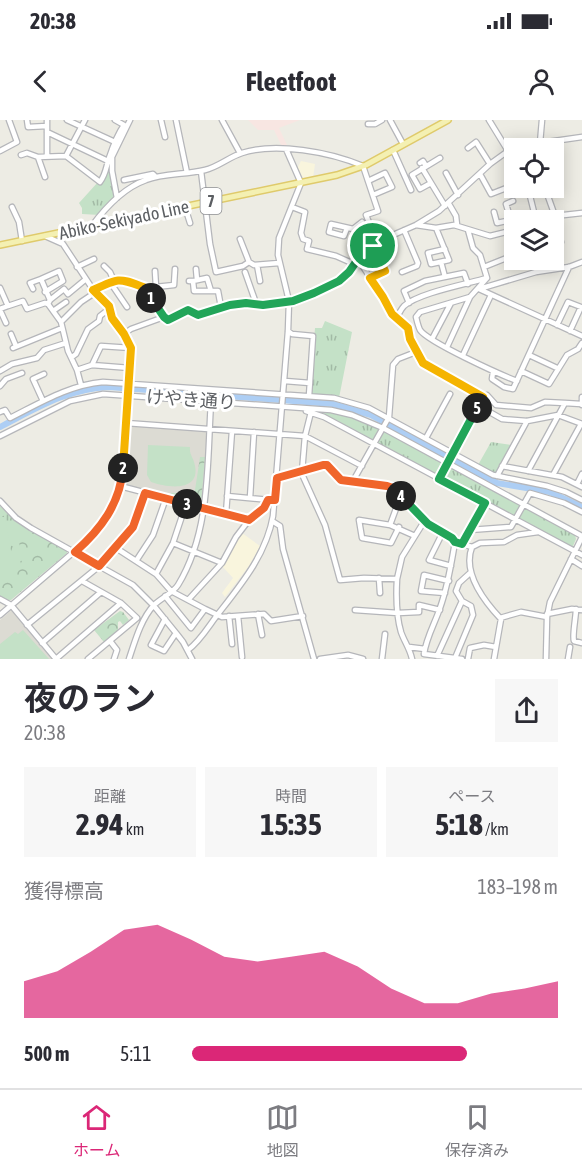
<!DOCTYPE html>
<html lang="ja">
<meta charset="utf-8">
<style>
:root{--surface:#fff;--page:#f7f7f7;--text:#2b2b33;--muted:#7c7c81;--line:#e1e1e2;--accent:#db2777}
body{margin:0;font-family:"Asap Condensed","Noto Sans JP",sans-serif;background:var(--page);color:var(--text);height:100vh;display:flex;flex-direction:column;font-size:22px;white-space:nowrap}
*{box-sizing:border-box;margin:0}
p{font-size:20px;color:var(--muted)}
.icon{flex:none;width:33px;height:33px;fill:none;stroke:currentColor;stroke-width:2;stroke-linecap:round;stroke-linejoin:round}
.map{position:relative;height:539px;overflow:hidden}
.side{display:flex;flex-direction:column;background:var(--surface);flex:1}
.side>*{flex:none}
.controls{position:absolute;left:504px;top:18px;display:grid;gap:12px}
.controls a{display:grid;place-items:center;width:60px;height:60px;border-radius:0px;background:var(--surface);box-shadow:0 3px 15px #0003;font-size:30px}
.pin{position:absolute;display:grid;place-items:center;width:51px;height:51px;color:#fff;margin:-26px;border:3px solid #fff;border-radius:50%;box-shadow:0 2px 6px #0007}
.km{position:absolute;width:30px;height:30px;margin:-15px;border-radius:50%;background:#222;color:#fff;font-size:16px;line-height:30px;text-align:center}
.round{display:grid;place-items:center;flex:none;width:63px;height:63px;border-radius:0px;background:var(--page)}
.head{display:flex;align-items:center;justify-content:space-between;height:102px;padding:0 24px}
h1{font-size:33px;font-weight:700;line-height:45px}
.figures{display:grid;grid-template-columns:repeat(3,1fr);gap:9px;height:102px;padding:6px 24px}
.figures div{display:grid;align-content:center;border-radius:0px;background:var(--page);text-align:center}
.figures b{font-size:30px;font-weight:700}
.figures small{font-size:16px;font-weight:400}
.figures p{font-size:16px}
.chart{height:168px;padding:12px 24px}
.chart p{display:flex;justify-content:space-between}
.chart svg{width:100%;height:108px;margin-top:6px;fill:var(--accent);opacity:.7}
ul{padding:0 24px;list-style:none;font-size:20px}
li{display:grid;grid-template-columns:96px 72px 1fr;align-items:center;height:45px}
li i{height:15px;border-radius:8px;background:var(--accent)}
.status{display:flex;justify-content:space-between;align-items:center;height:42px;padding:0 30px;background:var(--surface);direction:ltr}
.status svg{height:16px;fill:currentColor}
header{display:flex;justify-content:space-between;align-items:center;height:78px;padding:0 24px;background:var(--surface);font-size:27px;font-weight:700}
.dock{display:flex;justify-content:space-around;align-items:center;height:84px;border-top:2px solid var(--line);background:var(--surface);font-size:16px;color:var(--muted)}
.dock a{display:grid;justify-items:center;gap:3px}
.dock .selected{color:var(--accent)}
.map>svg:first-child{display:block}
.commercial{fill:#f9f5dd}
.education{fill:#dcdbd3}
.medical{fill:#f8e6e2}
.grass{fill:url(#grass-tufts)}
.forest{fill:url(#forest-crowns)}
.garden{fill:#c4e1c7}
.lines{fill:none;stroke-linecap:round;stroke-linejoin:round}
.river{stroke:#adcef4;stroke-width:6}
.minor-casing{stroke:#b5b6ba;stroke-width:7}
.major-casing{stroke:#dfca6b;stroke-width:8}
.minor{stroke:#fff;stroke-width:4.5}
.major{stroke:#f4f0b2;stroke-width:5}
.split-1-casing{stroke:#fff;stroke-width:12}
.split-2-casing{stroke:#fff;stroke-width:12}
.split-3-casing{stroke:#fff;stroke-width:12}
.split-4-casing{stroke:#fff;stroke-width:12}
.split-5-casing{stroke:#fff;stroke-width:12}
.split-6-casing{stroke:#fff;stroke-width:12}
.split-1{stroke:#22a559;stroke-width:8}
.split-2{stroke:#f5b400;stroke-width:8}
.split-3{stroke:#f0652b;stroke-width:8}
.split-4{stroke:#f0652b;stroke-width:8}
.split-5{stroke:#22a559;stroke-width:8}
.split-6{stroke:#f5b400;stroke-width:8}
.labels{text-anchor:middle;stroke-width:6;stroke-linejoin:round;paint-order:stroke}
.shield{fill:#fff;stroke:#8d8f92;stroke-width:1.5}
.shield-label{font-size:16px;font-weight:bold;fill:#5c5f63}
.street-label{font-size:18px;fill:#5c5f63;stroke:#fff}
</style>
<div class="status"><b>20:38</b><svg viewBox="0 0 49 12"><path d="M0 12V9h3v3zM5 12V6h3v6zM10 12V3h3v9zM15 12V0h3v12zM26 1h20v11H26zM47 4h2v5h-2z"/></svg></div>
<header><svg class="icon" aria-label="back" viewBox="0 0 24 24"><path d="M15 5l-7 7 7 7"/></svg>Fleetfoot<svg class="icon" aria-label="person" viewBox="0 0 24 24"><circle cx="12" cy="8" r="4"/><path d="M4 21q1-7 8-7t8 7"/></svg></header>
<div class="map">
<svg width="582" height="539" viewBox="0 0 582 539">
<defs>
<pattern id="grass-tufts" width="24" height="20" patternUnits="userSpaceOnUse" patternTransform="scale(1.5)"><rect width="24" height="20" fill="#c4e1c7"/><path d="M3 7l-1-3M5 7V3M7 7l1-3M15 17l-1-3M17 17v-4M19 17l1-3" fill="none" stroke="#a2baa5"/></pattern>
<pattern id="forest-crowns" width="20" height="18" patternUnits="userSpaceOnUse" patternTransform="scale(1.5)"><rect width="20" height="18" fill="#c4e1c7"/><path d="M2 6a3 3 0 1 1 6 0M12 15a3 3 0 1 1 6 0" fill="none" stroke="#a2baa5"/></pattern>
</defs>
<rect width="100%" height="100%" fill="#edece4"/>
<!-- commercial -->
<path class="commercial" d="M301,41L315,44L313,58L304,60L301,57L297,49Z
M242,413L260,426L249,446L225,477L222,473L233,458L222,446Z"/>
<!-- education -->
<path class="education" d="M130,305L207,311L203,385L201,386L126,365Z
M12,490L54,539H0V500Z"/>
<!-- medical -->
<path class="medical" d="M248,0H300L279,8L288,27H282L274,10H258Z"/>
<!-- grass -->
<path class="grass" d="M112,37L117,78L100,95L82,94V88L79,83L98,62Z
M325,201L352,212L339,278L310,275L315,208H322Z
M315,291C336,292 363,296 380,310L372,322Z
M383,311L443,343L438,355L377,323Z
M491,322L512,325L496,355L478,345Z
M449,346L520,385L515,396L442,358Z
M0,386L17,402L67,431V433L11,480H7L0,476Z
M525,387L575,415L576,419L573,426L569,427L518,399Z"/>
<!-- forest -->
<path class="forest" d="M200,337H205L201,384L171,377V373L191,374L195,370Z
M16,402L65,431V433L13,477L10,474H8V478L0,473V449L20,445L22,441Z
M120,491L123,492L129,500L123,505L120,501L118,502V510L104,522L94,510Z"/>
<!-- garden -->
<path class="garden" d="M148,325L190,327C189,335 194,338 195,346C200,372 168,368 151,362L147,355Z
M0,397H5L12,436L0,439Z
M23,510L49,539H0V524L15,512L18,514Z"/>
<g class="lines">
<!-- river -->
<path class="river" d="M0,307C37,288 67,269 109,267L333,284L371,295L497,363L550,372L582,387"/>
<defs>
<path id="minor" d="M27,0L28,7L47,6
M47,0V36
M67,0L115,22
M115,0L124,5
M161,0L165,17
M176,0L187,53
M222,0L240,33
M390,0L403,24
M489,0L508,31
M368,4H375L382,0
M47,12L108,41
M540,23L542,0
M468,28L476,22L490,44
M517,28L540,23L582,17
M393,30L411,70
M0,31L17,22L9,0
M21,35L27,33L38,37L66,36L100,62C106,54 106,47 109,38C113,26 117,15 124,5L126,7
M66,36L85,0
M38,37L45,57
M420,43L423,41L426,46
M422,48L445,86
M201,51L210,124L216,152L243,146L249,142L254,145L279,143
M446,53L458,75
M480,54L491,74L514,65
M124,60L153,54L156,57
M368,61L385,53L392,67L373,75
M431,63L420,69L412,55L440,38
M554,64L560,62
M545,68L555,96
M529,72L536,100
M117,78L112,51V37L130,0
M513,81L506,84L514,110
M449,84L456,96L457,105
M12,87L19,102L22,121
M185,87L190,103
M292,87L305,92L301,113L303,119L309,121L307,129L336,136L354,144
M494,92L497,103L511,100
M542,100L555,96L582,93
M416,105L436,108L454,105L490,116L514,110
M91,107C105,88 123,68 146,60C164,53 185,55 205,50C218,47 229,37 242,33C276,22 330,32 363,46L378,91L366,95L377,122
M347,108L344,116L329,112L331,104L353,109L362,102L363,105L369,103
M436,108L449,140L431,144L428,133L445,129
M240,119L249,142
M357,119L369,129
M554,124L561,122L554,97
M358,139L383,177L392,194L408,208L409,219L423,243L483,277L439,359
M441,142L445,157
M257,145L260,161
M104,146L110,152L114,161
M77,147L94,139
M484,147L514,135
M196,149L197,160
M155,151L156,167
M245,152L257,186
M402,152L417,146L418,143L404,110
M370,158L385,151L373,126
M189,161H193L194,171H218L221,187
M193,161L207,158L211,171
M110,162L127,187
M0,168L8,186L0,189
M146,168L174,165L175,149
M33,169L30,163L41,159
M479,169L582,216
M479,169L536,152L569,147L582,142
M93,170L117,159L146,168L164,197L168,200L188,190L197,195L230,185L246,183L257,186L293,181L339,161L349,152L358,139L377,122L416,105L439,91L490,44L508,31L514,29
M45,172L63,161L59,151L41,159L50,180
M470,177L420,192L416,197C417,201 418,206 420,210C428,222 501,255 517,261
M409,183L404,171L425,161L464,153L468,164
M48,184L61,202L68,231L77,250L81,265
M8,186L23,181L27,189L45,183L48,184L50,180L64,169L68,174L86,159
M0,190L6,203
M53,191L66,182
M396,198C399,194 401,189 404,186C418,173 467,164 487,158
M61,202L81,182L96,172
M557,205L568,182L581,187L570,211
M288,211L292,214L313,216L309,276
M11,214L16,226
M124,214L131,209L164,197
M432,219L451,183
M447,227L470,177L487,158L480,135L473,128L468,110
M13,228L62,208
M416,232L398,239L393,245L389,297L353,361L393,368L428,404L452,418L455,422L472,427C462,453 484,481 501,499L494,539
M463,235L491,175
M529,235L557,248
M72,237L76,234L88,209L99,201L100,196L109,189
M92,245L130,248
M77,250L92,245L101,226L131,228
M0,251L12,244L37,238L44,230L66,223
M521,251L549,264L567,235L578,229L582,223
M493,252L492,259L504,267L513,269L569,147
M285,261L310,263
M0,266L6,259L22,253
M483,277L487,275L496,285L531,288L545,282L565,283
M582,277V285
M43,281L33,259L44,254
M479,286L502,299L527,301L558,295L582,304
M306,291L324,297L582,435
M0,292L5,290L10,298C40,283 69,265 103,262L334,278L369,288L493,355L547,366L566,372L582,380
M126,303L305,316L362,346
M0,316L70,281L103,274L331,290L352,295L383,308L582,416
M426,318L450,274
M502,346L562,357L582,367
M528,351L565,283L581,284
M301,352L325,405L340,460L364,458L397,459C396,477 396,495 401,512C404,521 410,529 412,539
M302,352L305,316L311,292
M553,355L581,304
M497,356L527,301
M277,358L323,345L329,347L341,360L353,361
M577,364L582,354
M120,366L249,400
M227,376L270,380
M250,378L254,312
M0,381L16,398L31,408L133,465L154,486L176,513L183,522L192,539
M226,394L232,311
M272,401L280,406L283,429L314,539
M390,405L415,416
M399,407L391,423L362,418L359,400L390,405L401,375
M470,410L485,383
M443,412L429,440L451,446
M455,422C451,445 448,466 440,488C435,503 426,518 424,534L462,539
M173,423L222,443
M462,424L470,410L511,407L530,373L564,383L582,392
M472,427L480,423L504,422L517,415L538,412
M116,428L133,407L145,373
M571,439L582,446
M136,441L153,415L166,378
M156,454L173,423L186,384
M379,458L380,473
M397,459L402,437L425,400
M82,461L121,483L137,498L88,539
M445,473L421,471L424,455L449,461
M0,479L11,485L56,539L121,483
M188,480L222,443L236,417L249,400L264,388L268,380
M205,489L222,497L264,494L271,501L303,496
M576,489C576,497 572,516 574,521L582,523
M355,490L398,493L419,492V485L440,490
M258,494L262,515
M547,494L572,489L582,490
M0,495L97,412C126,376 124,332 127,289C128,269 131,248 131,228L124,214L112,198L109,186L90,165L63,124L45,116
M229,496L232,524
M238,496L242,537
M500,498L521,492L547,497
M165,499L151,525L164,531L176,513
M27,505L97,448L116,428L156,454L171,471L205,489L191,508L165,476
M110,521L117,530L114,539
M42,523L101,472
M409,527L425,529
M188,530C199,522 207,509 215,498C239,467 266,436 273,396L288,211L289,181L278,135L279,118L301,63L286,29
M437,536L462,481
M455,538L473,495L471,486L462,481L456,471L459,463L470,453
M129,539C135,521 141,499 154,485C161,478 173,473 178,465C211,411 207,342 211,282
M320,539L348,535L363,539
M382,539L385,514
M468,539L470,528L484,525L496,527
M546,539L547,497L550,482L582,417
M568,539L570,527"/>
<path id="major" d="M0,125L337,55L366,45L448,0"/>
</defs>
<!-- minor casing -->
<use href="#minor" class="minor-casing"/>
<!-- major casing -->
<use href="#major" class="major-casing"/>
<!-- minor -->
<use href="#minor" class="minor"/>
<!-- major -->
<use href="#major" class="major"/>
</g>
<g class="lines">
<defs>
<path id="split-1" d="M151,178L164,197L168,200L188,190L198,195L230,185L246,183L263,185L293,181L314,173L339,161L349,152L358,139L373,126"/>
<path id="split-2" d="M123,348L131,228L124,214L112,198L109,186L93,170C121,157 118,158 146,168L151,178"/>
<path id="split-3" d="M123,348C120,384 101,409 75,432L99,446L133,407L145,373L187,384"/>
<path id="split-4" d="M187,384L249,400L264,388L268,380H275L277,358L323,345H327L341,360L387,366L393,368L401,376"/>
<path id="split-5" d="M401,376L428,404L452,418L455,422L462,424L485,383L439,359L477,288"/>
<path id="split-6" d="M373,126L385,151L370,158L383,177L392,194L408,208L410,219L423,243L483,277L477,288"/>
</defs>
<!-- split-1 casing -->
<use href="#split-1" class="split-1-casing"/>
<!-- split-2 casing -->
<use href="#split-2" class="split-2-casing"/>
<!-- split-3 casing -->
<use href="#split-3" class="split-3-casing"/>
<!-- split-4 casing -->
<use href="#split-4" class="split-4-casing"/>
<!-- split-5 casing -->
<use href="#split-5" class="split-5-casing"/>
<!-- split-6 casing -->
<use href="#split-6" class="split-6-casing"/>
<!-- split-1 -->
<use href="#split-1" class="split-1"/>
<!-- split-2 -->
<use href="#split-2" class="split-2"/>
<!-- split-3 -->
<use href="#split-3" class="split-3"/>
<!-- split-4 -->
<use href="#split-4" class="split-4"/>
<!-- split-5 -->
<use href="#split-5" class="split-5"/>
<!-- split-6 -->
<use href="#split-6" class="split-6"/>
</g>
<g class="labels">
<!-- shield labels -->
<rect class="shield" x="200.5" y="68" width="21" height="26" rx="4.5"/>
<g class="shield-label">
<text x="211" y="87">7</text>
</g>
<!-- street labels -->
<g class="street-label">
<text transform="translate(124 100) rotate(-12)" y="6">Abiko-Sekiyado Line</text>
<text transform="translate(191 280) rotate(4)" y="6">けやき通り</text>
</g>
</g>
</svg>
<div class="controls">
<a><svg class="icon" aria-label="locate" viewBox="0 0 24 24"><circle cx="12" cy="12" r="6"/><path d="M12 2v4M12 18v4M2 12h4M18 12h4"/></svg></a>
<a><svg class="icon" aria-label="layers" viewBox="0 0 24 24"><path d="M12 4l9 5-9 5-9-5zM3 14l9 5 9-5"/></svg></a>
</div>
<div class="pin" style="left:373px;top:126px;background:#1e9e55"><svg class="icon" aria-label="arrive" viewBox="0 0 24 24"><path d="M6 21V4h12l-3 4 3 4H6"/></svg></div>
<b class="km" style="left:151px;top:178px">1</b>
<b class="km" style="left:123px;top:348px">2</b>
<b class="km" style="left:187px;top:384px">3</b>
<b class="km" style="left:401px;top:376px">4</b>
<b class="km" style="left:477px;top:288px">5</b>
</div>
<section class="side">
<div class="head"><div><h1>夜のラン</h1><p>20:38</p></div><a class="round"><svg class="icon" aria-label="share" viewBox="0 0 24 24"><path d="M12 15V3M7 8l5-5 5 5M5 13v7h14v-7"/></svg></a></div>
<div class="figures">
<div><p>距離</p><b>2.94<small> km</small></b></div>
<div><p>時間</p><b>15:35</b></div>
<div><p>ペース</p><b>5:18<small> /km</small></b></div>
</div>
<div class="chart"><p><span>獲得標高</span>183–198 m</p>
<svg viewBox="0 0 160 44" preserveAspectRatio="none"><path d="M0 44V29L10 25L20 17L30 8L40 6L50 12L60 19L70 21L80 19L90 17L100 23L110 32L120 38L130 38L140 34L150 32L160 29V44z"/></svg>
</div>
<ul>
<li><b>500 m</b>5:11<i style="width:75%"></i></li>
</ul>
</section>
<nav class="dock">
<a class="selected"><svg class="icon" aria-label="home" viewBox="0 0 24 24"><path d="M3 11l9-7 9 7M6 9v11h12V9"/></svg>ホーム</a>
<a><svg class="icon" aria-label="map" viewBox="0 0 24 24"><path d="M3 6l6-2 6 2 6-2v14l-6 2-6-2-6 2zM9 4v14M15 6v14"/></svg>地図</a>
<a><svg class="icon" aria-label="saved" viewBox="0 0 24 24"><path d="M7 4h10v16l-5-4-5 4z"/></svg>保存済み</a>
</nav>
